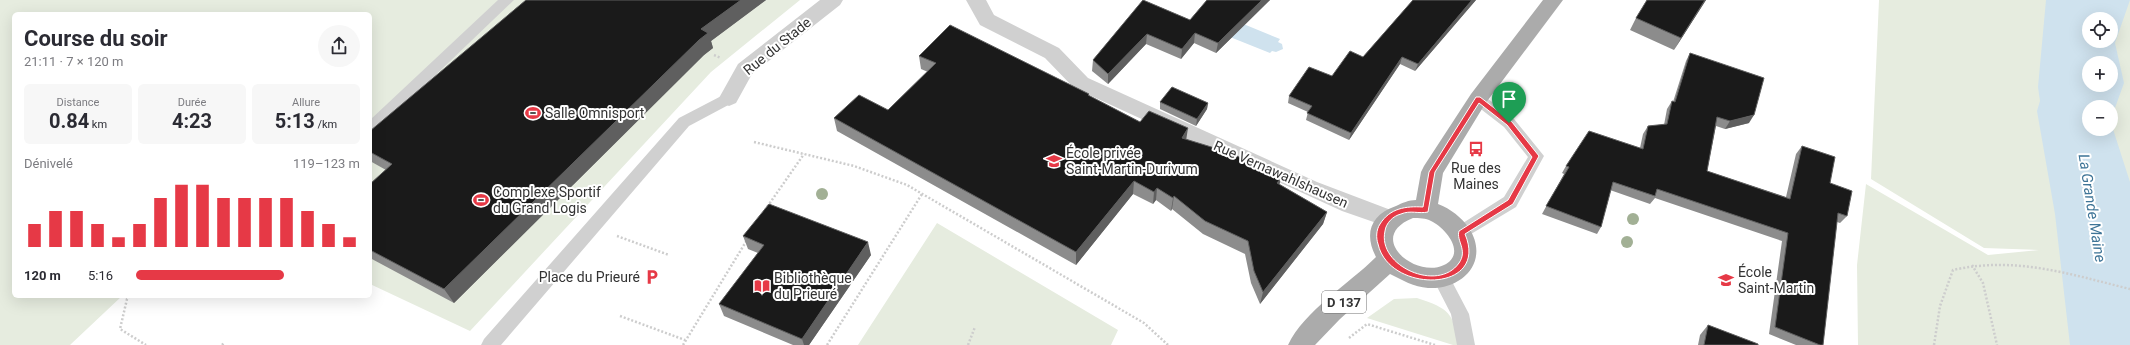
<!DOCTYPE html>
<html lang="fr">
<meta charset="utf-8">
<style>
:root{--surface:#fff;--page:#f7f7f7;--text:#2b2b33;--muted:#7c7c81;--accent:#e63946}
body{margin:0;font-family:Roboto,sans-serif;background:var(--page);color:var(--text);height:100vh;display:flex;flex-direction:column;font-size:15px;white-space:nowrap}
*{box-sizing:border-box;margin:0}
p{font-size:13px;color:var(--muted)}
.icon{flex:none;width:22px;height:22px;fill:none;stroke:currentColor;stroke-width:2;stroke-linecap:round;stroke-linejoin:round}
.map{position:relative;flex:1;overflow:hidden}
.drawer{position:absolute;left:12px;top:12px;width:360px;height:286px;display:flex;flex-direction:column;background:var(--surface);border-radius:6px;box-shadow:0 4px 16px #0002}
.drawer>*{flex:none}
.buttons{position:absolute;left:2082px;top:12px;display:grid;gap:8px}
.buttons a{display:grid;place-items:center;width:36px;height:36px;border-radius:50%;background:var(--surface);box-shadow:0 4px 16px #0002;font-size:20px}
.pin{position:absolute;display:grid;place-items:center;width:34px;height:34px;color:#fff;margin:-41px -17px;border-radius:50% 50% 50% 0;rotate:-45deg;box-shadow:0 0 4px #0007}
.pin .icon{rotate:45deg}
.round{display:grid;place-items:center;flex:none;width:42px;height:42px;border-radius:21px;background:var(--page)}
.head{display:flex;align-items:center;justify-content:space-between;height:68px;padding:0 12px}
h1{font-size:22px;font-weight:700;line-height:30px}
.figures{display:grid;grid-template-columns:repeat(3,1fr);gap:6px;height:68px;padding:4px 12px}
.figures div{display:grid;align-content:center;border-radius:6px;background:var(--page);text-align:center}
.figures b{font-size:20px;font-weight:700}
.figures small{font-size:11px;font-weight:400}
.figures p{font-size:11px}
.chart{height:112px;padding:8px 12px}
.chart p{display:flex;justify-content:space-between}
.chart svg{width:100%;height:72px;margin-top:4px;stroke:var(--accent);stroke-width:6}
ul{padding:0 12px;list-style:none;font-size:13px}
li{display:grid;grid-template-columns:64px 48px 1fr;align-items:center;height:30px}
li i{height:10px;border-radius:5px;background:var(--accent)}
.map>svg:first-child{display:block}
.green{fill:#e6ecdf;fill-rule:evenodd}
.water{fill:#cfe2ee;fill-rule:evenodd}
.lines{fill:none;stroke-linecap:round;stroke-linejoin:round}
.path{stroke:#cdcdcd;stroke-width:2.5;stroke-dasharray:2 2;stroke-linecap:butt}
.lane{fill:#d0d0d0;fill-rule:evenodd}
.street{fill:#d0d0d0;fill-rule:evenodd}
.primary{fill:#ababab;fill-rule:evenodd}
.tree{fill:#a2b095}
.wall{fill:#8c8c8c}
.shaded-wall{fill:#5f5f5f}
.building{fill:#1a1a1a;stroke:#5f5f5f}
.route{fill:#e63946;stroke:#fff;fill-rule:evenodd}
.labels{text-anchor:middle;stroke-width:4;stroke-linejoin:round;paint-order:stroke}
.shield{fill:#fff;stroke:#707070;stroke-width:1}
.shield-label{font-size:13px;font-weight:bold;fill:#333}
.street-label{font-size:14px;fill:#333;stroke:#fff}
.poi-label{font-size:14px;fill:#333;stroke:#fff;text-anchor:start}
.water-label{font-size:15px;font-style:italic;fill:#3f7597;stroke:#fff}
</style>
<div class="map">
<svg width="2130" height="345" viewBox="0 0 2130 345">
<rect width="100%" height="100%" fill="#fff"/>
<!-- green -->
<path class="green" d="M0,0H800L711,72L470,331L370,284V14H14V296H122L70,345H0Z
M1879,0H2130V345H1858L1857,265L1866,184L1988,255L2039,250L1984,248L1871,179ZM2089,19H2111V41H2089ZM2089,63H2111V85H2089ZM2089,107H2111V129H2089Z
M937,223L1118,330L1111,345H858Z
M1417,298C1450,309 1452,312 1460,345H1453L1367,318L1394,299Z"/>
<!-- water -->
<path class="water" d="M2046,0H2130L2115,43L2124,83L2111,119V107H2089V129H2111V123L2130,182V345H2070L2055,214L2037,111L2040,101L2038,87ZM2089,19H2111V41H2089ZM2089,63H2111V85H2089Z
M1241,23L1280,39L1278,42L1282,44L1283,49L1276,52L1272,51L1270,53L1230,37Z"/>
<g class="lines">
<!-- path -->
<path class="path" d="M714,55L721,58
M754,142L854,166L907,185L1144,323L1168,345
M765,210L804,154
M617,236L669,255
M1972,265L1983,283L1997,345
M130,296L127,299L120,329L146,345
M620,316L685,340
M1349,338L1367,324L1435,345
M222,345L224,343
M683,345L747,240
M827,345L922,194
M968,345L975,327
M1934,345L1940,306L1953,270C2016,256 2069,274 2130,289"/>
<!-- lane -->
<path class="lane" d="M498,0H514L375,133L370,135V120Z
M729,92L734,94L737,98L734,102L689,126L501,345H481L484,339L679,118Z
M1478,93L1483,95L1514,119L1544,156L1516,207L1461,240L1455,238L1453,233L1455,228L1504,197L1528,157L1504,127L1473,103L1470,99L1473,95Z
M1441,270L1447,272L1469,314L1475,345H1457L1451,314L1432,277L1435,272Z"/>
<!-- street -->
<path class="street" d="M820,0H843L840,5L752,74L736,103L729,106L722,103L719,98L738,64Z
M966,0H986L994,15L1059,48L1088,78L1317,182L1396,212L1399,218L1396,224L1388,227L1342,211L1074,88L1045,58L980,25Z"/>
<!-- primary -->
<path class="primary" d="M1543,0H1563L1485,104L1443,173L1438,204C1451,209 1461,217 1469,228C1490,261 1463,290 1428,288C1414,287 1402,280 1390,274L1340,319L1315,345H1288C1304,311 1349,284 1376,257C1364,234 1370,215 1396,206C1402,203 1409,200 1416,200L1421,172L1424,166L1471,94ZM1413,218C1419,218 1426,218 1431,221C1446,228 1467,254 1444,265C1415,279 1365,237 1413,218Z"/>
</g>
<!-- trees -->
<g class="tree">
<circle cx="822" cy="194" r="6"/>
<circle cx="1633" cy="219" r="6"/>
<circle cx="1627" cy="242" r="6"/>
</g>
<!-- wall -->
<path class="wall" d="M526,0H766L711,41L713,48L704,55L454,303L370,258V184L386,170L370,161V131Z
M1143,0L1190,20L1207,0H1270L1216,53L1194,43L1181,59L1146,44L1108,84L1092,71L1093,60Z
M1413,0H1476L1415,71L1400,64L1349,140L1306,120L1308,112L1288,103L1289,96L1332,76L1363,57Z
M1647,0H1706L1674,50L1630,30L1636,18Z
M1690,53L1749,123L1725,129L1716,126L1707,171L1786,197L1796,154L1802,146L1830,183L1847,216L1840,223L1837,222L1823,345H1796L1769,334L1782,241L1655,198L1650,204L1610,190L1601,227L1597,234L1542,214L1564,174L1562,173L1566,166L1640,148L1643,134L1648,126L1664,125L1667,109L1672,101L1673,102L1686,61Z
M919,56L1089,94V96L1140,122L1186,139L1281,178L1279,184L1327,212L1323,224L1260,304L1251,283L1245,254L1203,234L1172,209L1171,211L1156,200L1153,204L1133,194L1076,265L837,131L834,118L888,110L928,72L921,69Z
M1160,102L1208,103L1207,109L1196,126L1160,109Z
M743,236L871,255L809,345H793L724,316L719,304L758,253L748,249Z
M1708,325L1758,345H1698L1700,335Z"/>
<!-- shaded-wall -->
<path class="shaded-wall" d="M741,0H766L711,41L713,48L704,55L454,303L444,289L701,29Z
M1262,0H1270L1216,53L1218,43Z
M1472,0H1476L1415,71L1418,64Z
M1705,0H1706L1674,50L1681,38Z
M1195,33L1194,43L1181,59L1182,49Z
M1147,34L1146,44L1108,84V74Z
M1402,57L1400,64L1349,140L1351,133Z
M1208,103L1207,109L1196,126L1197,119Z
M1754,115L1749,123L1725,129L1730,121Z
M1188,128L1186,141L1182,138Z
M1281,178L1278,191L1277,183Z
M1134,181L1133,194L1076,265V252Z
M1157,188L1156,200L1153,204L1154,192Z
M1174,196L1172,209L1171,211L1173,198Z
M1327,212L1323,224L1260,304L1263,292Z
M868,242L871,255L809,345H804L802,339Z"/>
<!-- building -->
<path class="building" d="M526,0H741L701,29L708,33L699,40L444,289L370,250V184L392,164L370,152V131Z
M1143,0L1190,20L1207,0H1262L1218,43L1195,33L1182,49L1147,34L1108,74L1093,60Z
M1413,0H1472L1418,64L1402,57L1351,133L1307,113L1312,106L1289,96L1309,67L1332,76L1350,51L1363,57Z
M1647,0H1705L1681,38L1636,18Z
M950,25L1089,94L1088,95L1140,122L1149,111L1188,128L1182,138L1231,153L1281,178L1277,183L1327,212L1263,292L1254,271L1248,241L1205,221L1174,196L1173,198L1157,188L1154,192L1134,181L1076,252L834,118L859,95L888,110L936,63L919,56Z
M1690,53L1764,78L1754,115L1730,121L1717,117L1707,171L1790,199L1802,146L1835,157L1830,183L1852,191L1847,216L1838,213L1823,345H1820L1775,327L1788,233L1657,189L1655,196L1613,182L1601,227L1546,206L1569,167L1566,166L1589,131L1643,149L1648,126L1667,124L1672,101L1675,102Z
M1172,87L1208,103L1197,119L1160,102Z
M769,204L868,242L802,339L719,304L764,245L743,236Z
M1708,325L1758,344V345H1704Z"/>
<!-- route -->
<path class="route" d="M1476,97H1480L1512,122L1539,156L1513,204L1465,234C1490,293 1389,294 1378,244C1376,238 1376,230 1380,224C1390,208 1406,206 1423,207L1429,172ZM1479,103L1507,125L1532,157L1508,200L1459,231C1456,241 1468,250 1459,263C1438,293 1377,266 1385,231C1386,223 1393,216 1401,214C1410,210 1419,214 1428,212L1435,172Z"/>
<!-- icons -->
<defs>
<symbol id="stadium-bare" viewBox="-9 -9 18 18"><path d="M0-5a6.5 5 0 1 0 0 10a6.5 5 0 1 0 0-10ZM-3.5-1.8h7v3.6h-7Z" fill="#e63946" stroke="#fff" stroke-width="2.5" paint-order="stroke"/></symbol>
<symbol id="bus-bare" viewBox="-9 -9 18 18"><path d="M-5-6H5V4H4V6H2V4H-2V6H-4V4H-5ZM-3.5-4V0h7V-4ZM-3.5 1.2v1.5H-2V1.2ZM2 1.2v1.5H3.5V1.2Z" fill="#e63946" stroke="#fff" stroke-width="2.5" paint-order="stroke"/></symbol>
<symbol id="school-bare" viewBox="-9 -9 18 18"><path d="M0-5L7-2L0 1L-7-2ZM-4 1L0 2.5L4 1V4Q0 6-4 4Z" fill="#e63946" stroke="#fff" stroke-width="2.5" paint-order="stroke"/></symbol>
<symbol id="parking-bare" viewBox="-9 -9 18 18"><path d="M-3.5-5.5H1a3.5 3.5 0 0 1 0 7H-1V5.5H-3.5ZM-1-3.4V-.6H.8a1.4 1.4 0 0 0 0-2.8Z" fill="#e63946" stroke="#fff" stroke-width="2.5" paint-order="stroke"/></symbol>
<symbol id="library-bare" viewBox="-9 -9 18 18"><path d="M-6-4Q-3-5.5-.7-3.5V5Q-3 3-6 4ZM6-4Q3-5.5 .7-3.5V5Q3 3 6 4Z" fill="#e63946" stroke="#fff" stroke-width="2.5" paint-order="stroke"/></symbol>
</defs>
<g fill-rule="evenodd">
<use href="#stadium-bare" x="522" y="102" width="22" height="22"/>
<use href="#bus-bare" x="1465" y="138" width="22" height="22"/>
<use href="#school-bare" x="1043" y="150" width="22" height="22"/>
<use href="#stadium-bare" x="470" y="189" width="22" height="22"/>
<use href="#parking-bare" x="641" y="266" width="22" height="22"/>
<use href="#school-bare" x="1715" y="269" width="22" height="22"/>
<use href="#library-bare" x="751" y="275" width="22" height="22"/>
</g>
<g class="labels">
<!-- shield labels -->
<rect class="shield" x="1322" y="291" width="44" height="22" rx="3"/>
<g class="shield-label">
<text x="1344" y="307">D 137</text>
</g>
<!-- street labels -->
<g class="street-label">
<text transform="translate(777 46) rotate(-39)" y="5">Rue du Stade</text>
<text transform="translate(1281 174) rotate(24)" y="5">Rue Vernawahlshausen</text>
</g>
<!-- poi labels -->
<g class="poi-label">
<text x="545" y="118">Salle Omnisport</text>
<text x="1066" y="158">École privée<tspan x="1066" dy="16">Saint-Martin-Durivum</tspan></text>
<text x="1476" y="173" text-anchor="middle">Rue des<tspan x="1476" dy="16">Maines</tspan></text>
<text x="493" y="197">Complexe Sportif<tspan x="493" dy="16">du Grand Logis</tspan></text>
<text x="1738" y="277">École<tspan x="1738" dy="16">Saint-Martin</tspan></text>
<text x="640" y="282" text-anchor="end">Place du Prieuré</text>
<text x="774" y="283">Bibliothèque<tspan x="774" dy="16">du Prieuré</tspan></text>
</g>
<!-- water labels -->
<g class="water-label">
<text transform="translate(2092 208) rotate(81)" y="5">La Grande Maine</text>
</g>
</g>
</svg>
<div class="buttons">
<a><svg class="icon" aria-label="locate" viewBox="0 0 24 24"><circle cx="12" cy="12" r="6"/><path d="M12 2v4M12 18v4M2 12h4M18 12h4"/></svg></a>
<a>+</a>
<a>−</a>
</div>
<div class="pin" style="left:1509px;top:123px;background:#1e9e55"><svg class="icon" aria-label="arrive" viewBox="0 0 24 24"><path d="M6 21V4h12l-3 4 3 4H6"/></svg></div>
<section class="drawer">
<div class="head"><div><h1>Course du soir</h1><p>21:11 · 7 × 120 m</p></div><a class="round"><svg class="icon" aria-label="share" viewBox="0 0 24 24"><path d="M12 15V3M7 8l5-5 5 5M5 13v7h14v-7"/></svg></a></div>
<div class="figures">
<div><p>Distance</p><b>0.84<small> km</small></b></div>
<div><p>Durée</p><b>4:23</b></div>
<div><p>Allure</p><b>5:13<small> /km</small></b></div>
</div>
<div class="chart"><p><span>Dénivelé</span>119–123 m</p>
<svg viewBox="0 0 160 44" preserveAspectRatio="none"><path d="M5 44V30M15 44V22M25 44V22M35 44V30M45 44V38M55 44V30M65 44V14M75 44V6M85 44V6M95 44V14M105 44V14M115 44V14M125 44V14M135 44V22M145 44V30M155 44V38"/></svg>
</div>
<ul>
<li><b>120 m</b>5:16<i style="width:66%"></i></li>
</ul>
</section>
</div>
